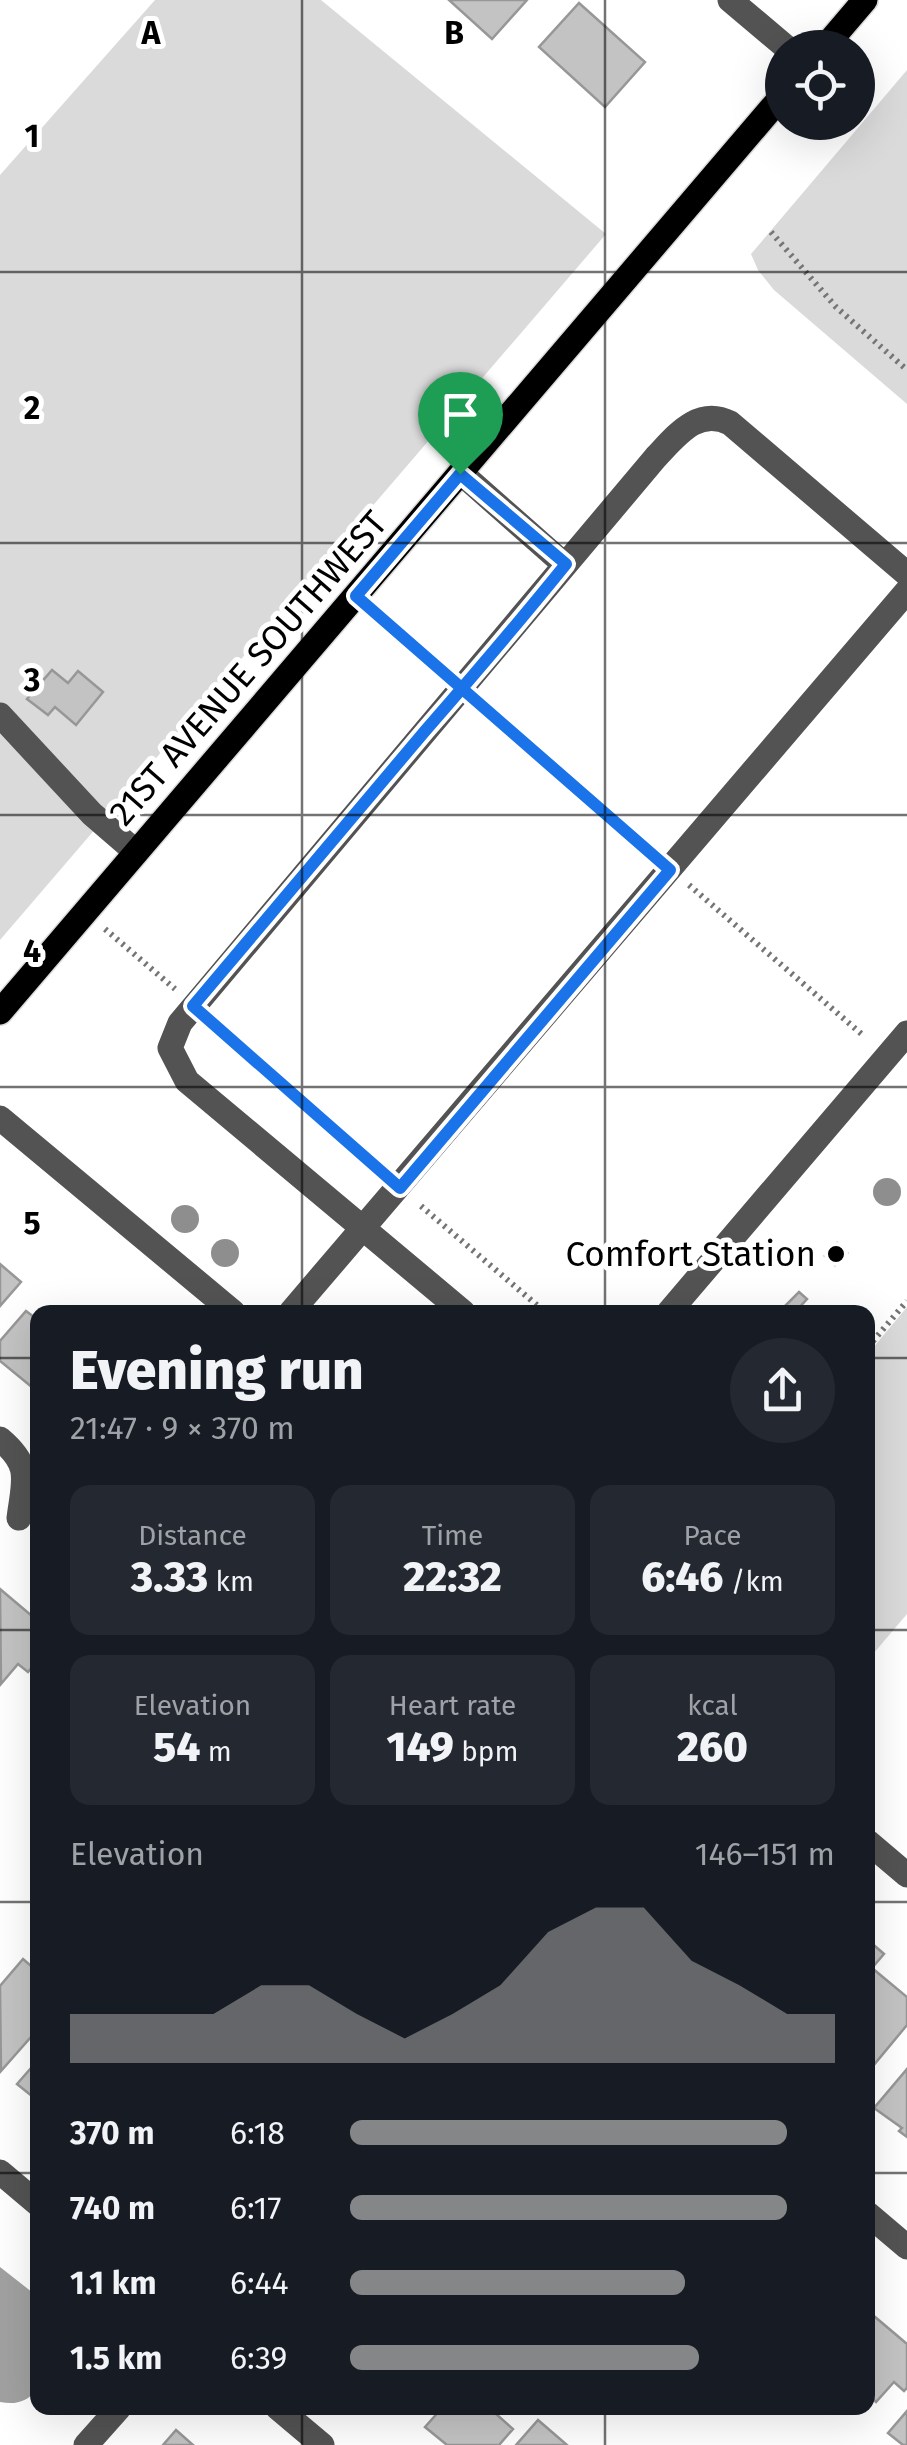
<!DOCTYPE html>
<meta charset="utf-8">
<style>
:root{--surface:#171b24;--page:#242831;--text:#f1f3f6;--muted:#9ea1a6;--accent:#858687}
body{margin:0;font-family:"Fira Sans",sans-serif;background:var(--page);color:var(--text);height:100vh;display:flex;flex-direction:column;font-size:38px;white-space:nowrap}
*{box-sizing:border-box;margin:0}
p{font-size:32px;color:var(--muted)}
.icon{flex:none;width:55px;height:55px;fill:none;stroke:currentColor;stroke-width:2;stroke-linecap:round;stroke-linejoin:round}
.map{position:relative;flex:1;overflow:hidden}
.sheet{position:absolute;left:30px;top:1305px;width:845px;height:1110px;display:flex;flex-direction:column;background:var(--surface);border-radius:20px;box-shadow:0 10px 40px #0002}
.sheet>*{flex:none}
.tools{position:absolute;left:765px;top:30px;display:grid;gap:20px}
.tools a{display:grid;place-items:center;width:110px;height:110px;border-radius:50%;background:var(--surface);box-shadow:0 10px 40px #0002;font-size:50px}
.pin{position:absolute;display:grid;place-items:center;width:85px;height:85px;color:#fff;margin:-102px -42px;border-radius:50% 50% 50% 0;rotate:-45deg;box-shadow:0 0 10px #0007}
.pin .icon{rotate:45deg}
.round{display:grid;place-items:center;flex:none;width:105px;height:105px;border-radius:52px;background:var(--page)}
.head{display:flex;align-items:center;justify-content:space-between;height:170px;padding:0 40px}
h1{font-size:55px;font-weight:800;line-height:75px}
.figures{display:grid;grid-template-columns:repeat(3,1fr);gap:15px;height:170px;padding:10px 40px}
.figures div{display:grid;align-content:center;border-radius:20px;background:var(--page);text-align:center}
.figures b{font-size:42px;font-weight:800}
.figures small{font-size:28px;font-weight:400}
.figures p{font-size:28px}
.chart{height:280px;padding:20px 40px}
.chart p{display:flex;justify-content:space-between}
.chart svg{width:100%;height:180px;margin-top:10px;fill:var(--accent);opacity:.7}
ul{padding:0 40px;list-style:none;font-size:32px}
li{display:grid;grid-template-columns:160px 120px 1fr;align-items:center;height:75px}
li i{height:25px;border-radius:12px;background:var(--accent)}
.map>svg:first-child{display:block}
.green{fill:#dadada}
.water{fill:#a1a1a1}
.building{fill:#c3c3c3;stroke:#979797;stroke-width:2.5}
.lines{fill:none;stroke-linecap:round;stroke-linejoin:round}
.major-casing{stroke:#dbdbdb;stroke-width:28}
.path{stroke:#757575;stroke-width:6;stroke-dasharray:2.5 5;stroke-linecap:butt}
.minor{stroke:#535353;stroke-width:25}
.major{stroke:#000;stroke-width:25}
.tree{fill:#8e8e8e}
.route-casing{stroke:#fff;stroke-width:20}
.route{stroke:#1a73e8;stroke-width:12}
.grid{fill:none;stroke:#000;stroke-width:2.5;stroke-opacity:0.55}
.poi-dot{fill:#000;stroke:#fff;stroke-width:4}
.labels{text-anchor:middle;stroke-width:10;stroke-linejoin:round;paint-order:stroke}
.street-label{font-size:35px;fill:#000;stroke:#fff}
.poi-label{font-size:35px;fill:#000;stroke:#fff;text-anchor:end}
.grid-label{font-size:32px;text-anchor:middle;font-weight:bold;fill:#000;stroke:#fff;stroke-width:10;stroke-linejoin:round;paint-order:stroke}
</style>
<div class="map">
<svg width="907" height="2445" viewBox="0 0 907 2445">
<rect width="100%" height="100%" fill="#fff"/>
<!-- green -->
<path class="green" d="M155,0H321L606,234L0,940V175Z
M907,70V404L774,290L758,270L751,254Z
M907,1307V1614L868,1660V1354Z"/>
<!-- water -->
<path class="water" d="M0,2267L37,2296V2390C26,2402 16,2405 0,2402Z"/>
<!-- building -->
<path class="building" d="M449,0H527L492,39Z
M579,3L645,62L605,107L539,47Z
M52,670L68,683L78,671L103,692L76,725L55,707L48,715L27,699Z
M837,1243L847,1253L835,1265L825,1256Z
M0,1264L21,1282L0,1306Z
M799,1292L807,1299L795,1312H779Z
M26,1311L38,1320V1392L0,1361V1341Z
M0,1589L38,1621V1660L28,1672L18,1664L1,1684Z
M868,1940L884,1954L872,1968L907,1997V2025L868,2072Z
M23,1959L38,1972V2029L1,2071L0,1986Z
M38,2060V2101L17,2084Z
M907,2069V2137L899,2131L902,2128L874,2108Z
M868,2311L907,2344V2388L904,2391L894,2382L876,2402L868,2395Z
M442,2408H502L496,2414L513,2429L499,2445H447L425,2427Z
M907,2411V2445H903L888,2433Z
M538,2420L567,2445H516Z
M176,2430L193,2445H163Z"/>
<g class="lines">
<defs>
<path id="major" d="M824,48L865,0
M0,1012L782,96"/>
</defs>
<!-- major casing -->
<use href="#major" class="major-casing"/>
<!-- path -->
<path class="path" d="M771,232L836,307L907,370
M375,614L440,672
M480,706L649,851
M689,885L865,1037
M105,929L175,989
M214,1024L377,1168
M421,1206L545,1312
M868,1347L907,1301"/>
<!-- minor -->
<path class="minor" d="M730,0L787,48
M461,473L565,565
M0,715L92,814L136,852
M0,1118L233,1312
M291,1312L907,591
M463,1312L187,1081L170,1048L180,1023L656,457C677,435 698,407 730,423L907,574
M669,1312L907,1033
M0,1439C32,1466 24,1479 19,1518
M868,1842L907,1875
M0,2172L38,2204
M868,2214L907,2247
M278,2408L322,2445
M86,2445L119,2408"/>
<!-- major -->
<use href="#major" class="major"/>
</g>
<!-- trees -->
<g class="tree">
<circle cx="887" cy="1192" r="14"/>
<circle cx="185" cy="1219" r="14"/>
<circle cx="225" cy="1253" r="14"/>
</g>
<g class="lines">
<defs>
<path id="route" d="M460,474L566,564C520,621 473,676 425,731L193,1006L400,1188L670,870L356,596L460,474"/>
</defs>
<!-- route casing -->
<use href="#route" class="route-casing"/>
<!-- route -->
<use href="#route" class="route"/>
</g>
<!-- grid -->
<path class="grid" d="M302,0V1312M605,0V1312M0,272H907M0,543H907M0,815H907M0,1087H907M0,1358H38M868,1358H907M0,1630H38M868,1630H907M0,1902H38M868,1902H907M0,2173H38M868,2173H907M302,2408V2445M605,2408V2445"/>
<!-- markers -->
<circle class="poi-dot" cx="836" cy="1254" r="10"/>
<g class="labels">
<!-- street labels -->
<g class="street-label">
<text transform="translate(248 668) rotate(-49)" y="12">21ST AVENUE SOUTHWEST</text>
</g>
<!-- poi labels -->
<g class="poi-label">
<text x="816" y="1266">Comfort Station</text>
</g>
</g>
<g class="grid-label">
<text x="151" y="44">A</text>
<text x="454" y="44">B</text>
<text x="32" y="147">1</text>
<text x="32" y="419">2</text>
<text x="32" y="691">3</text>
<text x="32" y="962">4</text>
<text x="32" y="1234">5</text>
</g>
</svg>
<div class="tools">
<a><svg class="icon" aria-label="locate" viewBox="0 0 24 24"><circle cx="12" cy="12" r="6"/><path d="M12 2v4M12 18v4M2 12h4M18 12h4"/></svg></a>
</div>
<div class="pin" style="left:460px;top:474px;background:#1e9e55"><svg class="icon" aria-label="arrive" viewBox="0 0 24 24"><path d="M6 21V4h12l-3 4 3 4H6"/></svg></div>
<section class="sheet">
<div class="head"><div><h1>Evening run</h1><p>21:47 · 9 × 370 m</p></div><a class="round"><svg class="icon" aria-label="share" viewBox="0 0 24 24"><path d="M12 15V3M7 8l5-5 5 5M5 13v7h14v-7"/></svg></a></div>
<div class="figures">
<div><p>Distance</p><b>3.33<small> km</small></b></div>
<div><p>Time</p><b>22:32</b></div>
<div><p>Pace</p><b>6:46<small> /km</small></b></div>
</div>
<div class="figures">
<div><p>Elevation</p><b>54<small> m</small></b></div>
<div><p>Heart rate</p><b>149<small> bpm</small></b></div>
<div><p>kcal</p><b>260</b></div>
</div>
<div class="chart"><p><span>Elevation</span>146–151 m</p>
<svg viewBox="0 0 160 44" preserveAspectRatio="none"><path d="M0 44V32L10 32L20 32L30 32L40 25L50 25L60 32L70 38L80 32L90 25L100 12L110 6L120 6L130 19L140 25L150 32L160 32V44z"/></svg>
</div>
<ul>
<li><b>370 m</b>6:18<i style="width:90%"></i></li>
<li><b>740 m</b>6:17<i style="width:90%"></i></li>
<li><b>1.1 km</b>6:44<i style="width:69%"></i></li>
<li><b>1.5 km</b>6:39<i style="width:72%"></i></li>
</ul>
</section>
</div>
